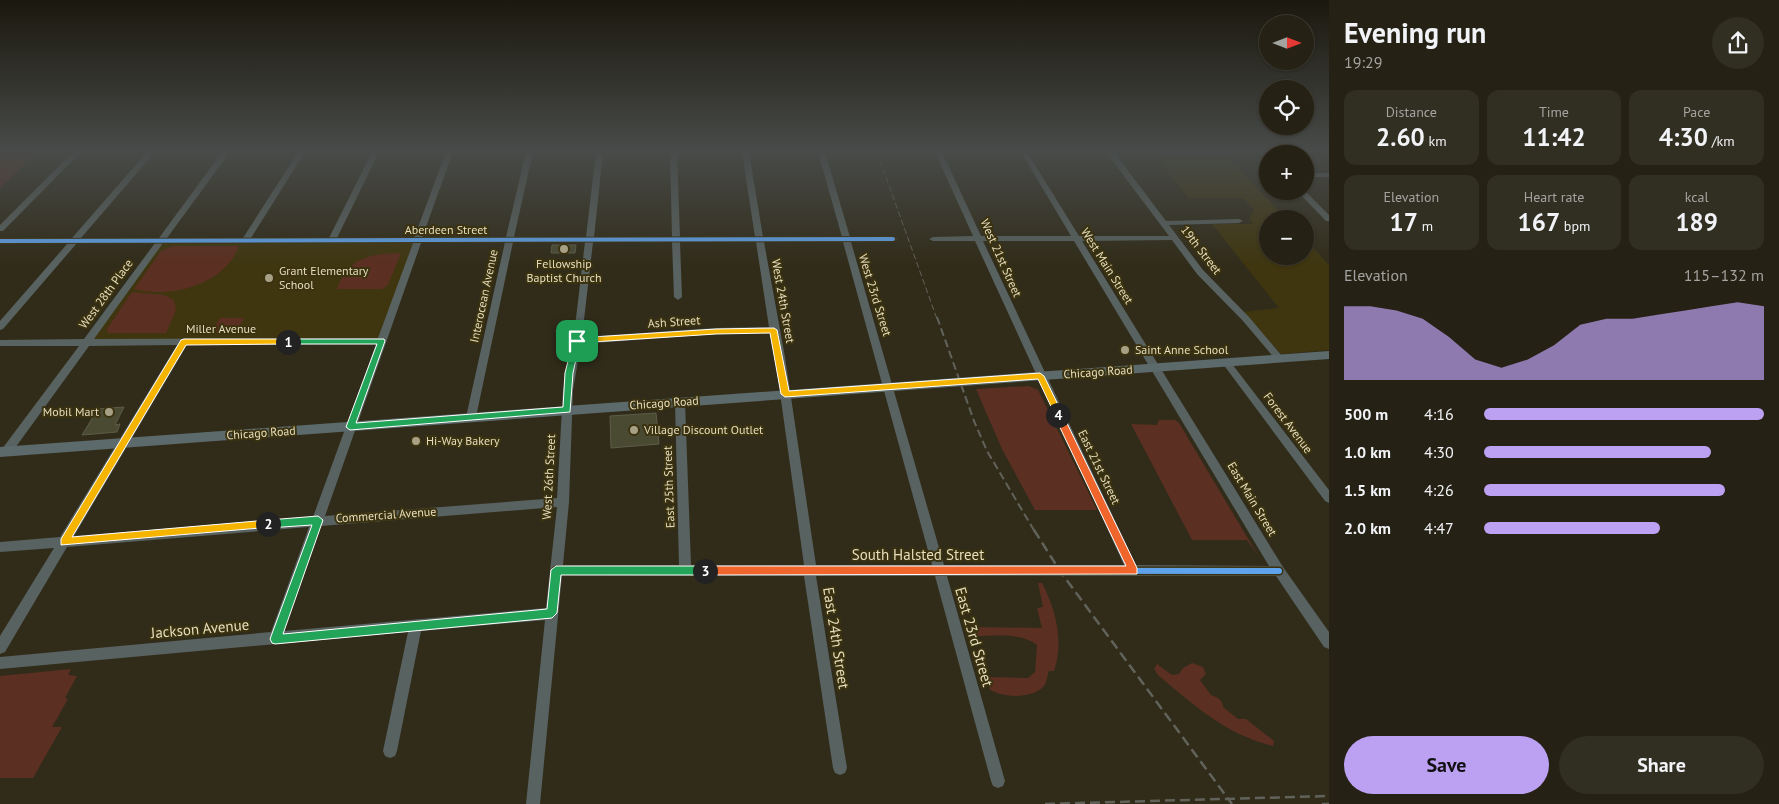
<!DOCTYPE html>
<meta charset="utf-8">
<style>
:root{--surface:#252114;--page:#312e22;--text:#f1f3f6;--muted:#a3a3a0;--line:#423e34;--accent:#bca0f2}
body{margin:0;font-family:"PT Sans",sans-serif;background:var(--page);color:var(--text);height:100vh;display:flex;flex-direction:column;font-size:19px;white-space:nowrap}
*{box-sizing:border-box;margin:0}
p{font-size:16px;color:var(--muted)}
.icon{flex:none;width:28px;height:28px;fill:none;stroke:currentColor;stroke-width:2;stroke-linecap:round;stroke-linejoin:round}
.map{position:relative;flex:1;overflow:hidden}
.details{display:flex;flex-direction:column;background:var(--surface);width:450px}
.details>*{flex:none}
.needle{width:32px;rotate:90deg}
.fabs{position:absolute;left:1259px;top:15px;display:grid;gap:10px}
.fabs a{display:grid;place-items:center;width:55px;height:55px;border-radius:50%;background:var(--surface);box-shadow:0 1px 4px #0004,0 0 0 1px var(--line);font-size:25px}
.pin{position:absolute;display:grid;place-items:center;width:42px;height:42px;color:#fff;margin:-21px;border-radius:10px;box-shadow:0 2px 8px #0006}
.km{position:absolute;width:25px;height:25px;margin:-12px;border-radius:50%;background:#222;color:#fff;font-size:14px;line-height:25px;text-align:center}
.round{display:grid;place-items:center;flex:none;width:52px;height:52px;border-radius:26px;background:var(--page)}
.head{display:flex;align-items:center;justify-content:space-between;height:85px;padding:0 15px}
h1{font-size:28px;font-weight:700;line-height:38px}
.figures{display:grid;grid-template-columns:repeat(3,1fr);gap:8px;height:85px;padding:5px 15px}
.figures div{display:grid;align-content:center;border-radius:12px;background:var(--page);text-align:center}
.figures b{font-size:25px;font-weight:700}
.figures small{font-size:14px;font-weight:400}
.figures p{font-size:14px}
.chart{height:140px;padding:10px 15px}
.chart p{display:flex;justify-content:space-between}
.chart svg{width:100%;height:90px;margin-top:5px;fill:var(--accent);opacity:.7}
.cta{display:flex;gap:10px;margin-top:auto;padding:10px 15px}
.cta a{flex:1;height:58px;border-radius:30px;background:var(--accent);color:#111;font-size:20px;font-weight:700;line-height:58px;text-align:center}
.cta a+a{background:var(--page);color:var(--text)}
ul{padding:0 15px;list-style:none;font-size:16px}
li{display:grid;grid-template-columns:80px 60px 1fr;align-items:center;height:38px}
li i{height:12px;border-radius:6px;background:var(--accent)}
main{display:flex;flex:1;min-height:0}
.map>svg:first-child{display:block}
.built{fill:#3f3610}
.green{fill:#5b2f21}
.building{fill:#4a4a32;stroke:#5d5c48}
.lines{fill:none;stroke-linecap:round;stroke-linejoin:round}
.minor{fill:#586260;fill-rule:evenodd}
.major{fill:#5c6a6b;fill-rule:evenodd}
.rail-far2{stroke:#61635b;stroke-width:1;stroke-dasharray:6 3;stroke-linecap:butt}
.rail-far1{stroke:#61635b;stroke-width:2;stroke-dasharray:8 4;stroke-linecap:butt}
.rail{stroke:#61635b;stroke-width:2.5;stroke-dasharray:10 5;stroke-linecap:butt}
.cycleway-far1-casing{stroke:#3b3210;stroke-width:6}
.cycleway-casing{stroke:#3b3210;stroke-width:9}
.cycleway-far1{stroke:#60a3ed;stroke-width:4}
.cycleway{stroke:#60a3ed;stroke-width:6}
.split-1{fill:#22a559;stroke:#fff}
.split-2{fill:#f5b400;stroke:#fff}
.split-3{fill:#22a559;stroke:#fff}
.split-4{fill:#f0652b;stroke:#fff}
.split-5{fill:#f5b400;stroke:#fff}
.poi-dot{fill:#a7a085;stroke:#3b3210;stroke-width:2}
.labels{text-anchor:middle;stroke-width:4;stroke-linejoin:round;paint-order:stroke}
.street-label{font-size:12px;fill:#e6debe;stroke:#3b3210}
.poi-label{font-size:12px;fill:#e6debe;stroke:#3b3210;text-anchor:start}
.near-street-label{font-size:15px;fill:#e6debe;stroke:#3b3210}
</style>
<main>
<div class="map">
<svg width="1329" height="804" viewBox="0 0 1329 804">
<rect width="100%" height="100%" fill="#312c1a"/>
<!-- built -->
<path class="built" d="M1151,152H1223L1286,219H1268V256H1305V239L1329,265V350L1281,354L1244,312L1279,308L1212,224H1253L1249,219L1254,209L1243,198H1189Z
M163,242H414L379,339L90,340Z"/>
<!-- green -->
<path class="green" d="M3,152H38L0,188V154Z
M172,246H239C225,285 170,299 134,289L161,251Z
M401,253L388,285L382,289H337C348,257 370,254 401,253Z
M132,292L164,295L174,300L176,310L166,333H108L107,329Z
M220,318H244L236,332H212Z
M1029,386L1038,390L1097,510H1035L1002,449L976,389Z
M1159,420H1175L1179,423L1259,557L1247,540H1192L1131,424L1157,425Z
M1038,583H1042C1056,610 1064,641 1054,671H1049C1047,676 1047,682 1044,686C1032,699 1005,698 990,690L988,681L990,677L1028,678L1035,672L1037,645C1020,632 995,636 975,636L972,629L973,627L1042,628L1037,608L1043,607Z
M1192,663L1203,667L1206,674L1200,680L1211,695C1217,697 1223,700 1223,707L1238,719H1246L1274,741L1273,746C1225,734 1195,706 1158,675L1154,669L1157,664L1172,675L1179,674L1183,668Z
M71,669L68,675L77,676L65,698L68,699L52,727H62L33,778H0V676Z"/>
<!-- building -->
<path class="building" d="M552,245H576L575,253H551Z
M124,407L115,425L120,424L117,432L82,435L98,409Z
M656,413L659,444L611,448L610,416Z"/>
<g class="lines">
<!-- minor -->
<path class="minor" d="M73,152H81L3,231H0V225Z
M147,152H155L81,238H159L222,152H230L167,238H243L298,152H305L251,238H329L372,152H379L337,238H414L446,152H453L422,238L506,237L526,152H533L514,237H586L596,152H603L594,237H672L670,152H677L680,237H755L742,152H749L763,237H842L818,152H825L850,237H893L897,239L893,241L851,242L944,565H1124L975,241H933L929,239L933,237L973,236L935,152H942L981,236H1071L1021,152H1027L1079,236H1169L1106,152H1114L1166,221L1239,219L1243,221L1239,223L1169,225L1203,270L1249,317L1282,356L1284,358L1279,361L1276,360L1243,321L1197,274L1172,240L1082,241L1283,567L1329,632V649L1324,647L1276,576H947L1005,781L1003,786L998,788L993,786L991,781L935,576H816L847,768L845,773L840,775L835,773L833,768L804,576L562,575L540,804H526L545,620L421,631L397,751L395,756L390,758L385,756L383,751L408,632L0,669V657L271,632L309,527L67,547L5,652L0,654V636L54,548L0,552V542L60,537L177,345L89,346L10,455H2L1,452L2,449L79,346H0V340L84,339L155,243H77L3,329L0,330V321L68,243H0V239L72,238ZM983,241H1074L1269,566L1136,565ZM505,242L466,417L467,420H475L476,417L513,242H585L576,318L563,390L557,498L325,516L421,243ZM593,242H672L674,297L678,300L682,297L680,242H756L769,327L716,328L582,337ZM764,242H843L932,565H816L785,357ZM163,243H413L378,338L94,339ZM770,333L775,357L804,565H691L685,402L680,398L675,402L679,565H563L569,502L573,390L581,344L716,334ZM376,344L313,517L74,536L187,345ZM557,507L546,608L284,631L321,526Z
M1257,152H1265L1268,154V160Z
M1305,173H1329V177H1305Z
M1297,191H1305L1329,215V221H1326Z
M1226,359L1229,360L1329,490V503L1325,501L1223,364L1221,362L1223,360Z"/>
<!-- major -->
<path class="major" d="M1329,351V359L0,457V447Z"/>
<!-- rail-far2 -->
<path class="rail-far2" d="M877,152L937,319"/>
<!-- rail-far1 -->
<path class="rail-far1" d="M937,317L974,421L987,451L1035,532"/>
<!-- rail -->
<path class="rail" d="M1034,530L1060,571L1232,804
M1045,804L1329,796
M1322,804H1329"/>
<defs>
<path id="cycleway-far1" d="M0,241L893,239"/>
<path id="cycleway" d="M556,570L1279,571"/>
</defs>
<!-- cycleway-far1 casing -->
<use href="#cycleway-far1" class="cycleway-far1-casing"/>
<!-- cycleway casing -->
<use href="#cycleway" class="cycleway-casing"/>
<!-- cycleway-far1 -->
<use href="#cycleway-far1" class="cycleway-far1"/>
<!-- cycleway -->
<use href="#cycleway" class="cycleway"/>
</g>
<!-- sky -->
<linearGradient id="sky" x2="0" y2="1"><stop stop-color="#1b180e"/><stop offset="0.57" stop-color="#484b49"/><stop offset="1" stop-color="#484b49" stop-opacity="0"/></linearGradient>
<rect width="1329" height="265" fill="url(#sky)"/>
<!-- split-1 -->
<path class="split-1" d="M577,338L580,341L573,373L570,412L350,430L346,427L377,344H288L285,342L288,339H384L385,341L356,423L563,407L565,373L573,341Z"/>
<!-- split-2 -->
<path class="split-2" d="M184,339H288L292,342L288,344L186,345L72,537L268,520L273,524L272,527L61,545V539L181,340Z"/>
<!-- split-3 -->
<path class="split-3" d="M318,516L323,520L283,634L547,609L551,570L556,566H705L710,571L705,575H561L557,613L552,618L275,644L272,643L270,639L312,525L268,528L264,524L268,520Z"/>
<!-- split-4 -->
<path class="split-4" d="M1056,412H1058L1063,415L1137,568V574L705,575L700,571L705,566H1126L1054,415Z"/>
<!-- split-5 -->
<path class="split-5" d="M774,328L777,330L789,391L1040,373L1044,376L1063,415L1058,418L1056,417L1038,379L785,397L781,394L770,333L716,334L577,343L573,341L577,338L716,329Z"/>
<!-- markers -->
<g class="poi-dot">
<circle cx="564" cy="249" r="5"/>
<circle cx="269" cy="278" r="5"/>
<circle cx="1125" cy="350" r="5"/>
<circle cx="109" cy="412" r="5"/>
<circle cx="634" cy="430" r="5"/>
<circle cx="416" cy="441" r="5"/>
</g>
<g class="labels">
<!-- street labels -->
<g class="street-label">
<text x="446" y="234">Aberdeen Street</text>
<text transform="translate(1201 250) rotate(52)" y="4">19th Street</text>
<text transform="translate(1001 258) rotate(66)" y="4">West 21st Street</text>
<text transform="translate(1107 266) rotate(58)" y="4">West Main Street</text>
<text transform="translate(106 294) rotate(-54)" y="4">West 28th Place</text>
<text transform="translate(875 295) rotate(73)" y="4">West 23rd Street</text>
<text transform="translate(484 296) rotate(-78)" y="4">Interocean Avenue</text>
<text transform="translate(783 301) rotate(80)" y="4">West 24th Street</text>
<text transform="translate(674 322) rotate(-4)" y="4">Ash Street</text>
<text x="221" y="333">Miller Avenue</text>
<text transform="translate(1098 372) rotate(-4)" y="4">Chicago Road</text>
<text transform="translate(664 403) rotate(-4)" y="4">Chicago Road</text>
<text transform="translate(1288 423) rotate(53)" y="4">Forest Avenue</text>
<text transform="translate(261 433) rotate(-4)" y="4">Chicago Road</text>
<text transform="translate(1099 467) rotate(64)" y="4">East 21st Street</text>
<text transform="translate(549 477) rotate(-87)" y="4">West 26th Street</text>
<text transform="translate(669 487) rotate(-92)" y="4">East 25th Street</text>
<text transform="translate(1252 499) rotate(59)" y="4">East Main Street</text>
<text transform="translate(386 515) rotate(-4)" y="4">Commercial Avenue</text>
</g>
<!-- poi labels -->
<g class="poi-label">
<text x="564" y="268" text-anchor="middle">Fellowship<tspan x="564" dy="14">Baptist Church</tspan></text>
<text x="279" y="275">Grant Elementary<tspan x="279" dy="14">School</tspan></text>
<text x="1135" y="354">Saint Anne School</text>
<text x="99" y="416" text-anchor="end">Mobil Mart</text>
<text x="644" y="434">Village Discount Outlet</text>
<text x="426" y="445">Hi-Way Bakery</text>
</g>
<!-- near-street labels -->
<g class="near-street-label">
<text x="918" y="560">South Halsted Street</text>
<text transform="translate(200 629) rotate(-5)" y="5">Jackson Avenue</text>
<text transform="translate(974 637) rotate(74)" y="5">East 23rd Street</text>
<text transform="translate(836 638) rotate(81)" y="5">East 24th Street</text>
</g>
</g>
</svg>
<div class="fabs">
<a><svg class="needle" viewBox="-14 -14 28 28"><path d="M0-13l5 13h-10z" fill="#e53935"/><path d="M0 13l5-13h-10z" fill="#a3a3a0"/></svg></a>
<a><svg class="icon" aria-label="locate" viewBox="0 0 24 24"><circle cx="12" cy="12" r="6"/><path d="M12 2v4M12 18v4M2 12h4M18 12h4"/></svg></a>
<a>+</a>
<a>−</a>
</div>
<div class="pin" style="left:577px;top:341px;background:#1e9e55"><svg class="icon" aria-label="arrive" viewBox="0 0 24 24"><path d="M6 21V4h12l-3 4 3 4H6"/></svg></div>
<b class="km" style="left:288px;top:342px">1</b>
<b class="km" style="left:268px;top:524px">2</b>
<b class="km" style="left:705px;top:571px">3</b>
<b class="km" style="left:1058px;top:415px">4</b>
</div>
<section class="details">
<div class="head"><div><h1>Evening run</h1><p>19:29</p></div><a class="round"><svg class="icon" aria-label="share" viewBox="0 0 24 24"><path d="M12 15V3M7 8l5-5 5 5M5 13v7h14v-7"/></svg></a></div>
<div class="figures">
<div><p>Distance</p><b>2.60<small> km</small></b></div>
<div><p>Time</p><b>11:42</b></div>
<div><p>Pace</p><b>4:30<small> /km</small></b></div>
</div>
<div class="figures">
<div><p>Elevation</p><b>17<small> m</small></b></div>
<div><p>Heart rate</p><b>167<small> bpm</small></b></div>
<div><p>kcal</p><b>189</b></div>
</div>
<div class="chart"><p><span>Elevation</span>115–132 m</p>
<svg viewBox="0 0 160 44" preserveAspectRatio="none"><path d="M0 44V8L10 8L20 10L30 14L40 23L50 34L60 38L70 34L80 27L90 17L100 14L110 14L120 12L130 10L140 8L150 6L160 8V44z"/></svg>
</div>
<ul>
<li><b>500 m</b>4:16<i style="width:100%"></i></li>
<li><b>1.0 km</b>4:30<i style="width:81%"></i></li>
<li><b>1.5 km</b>4:26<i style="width:86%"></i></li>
<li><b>2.0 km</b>4:47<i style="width:63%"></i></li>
</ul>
<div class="cta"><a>Save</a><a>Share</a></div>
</section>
</main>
